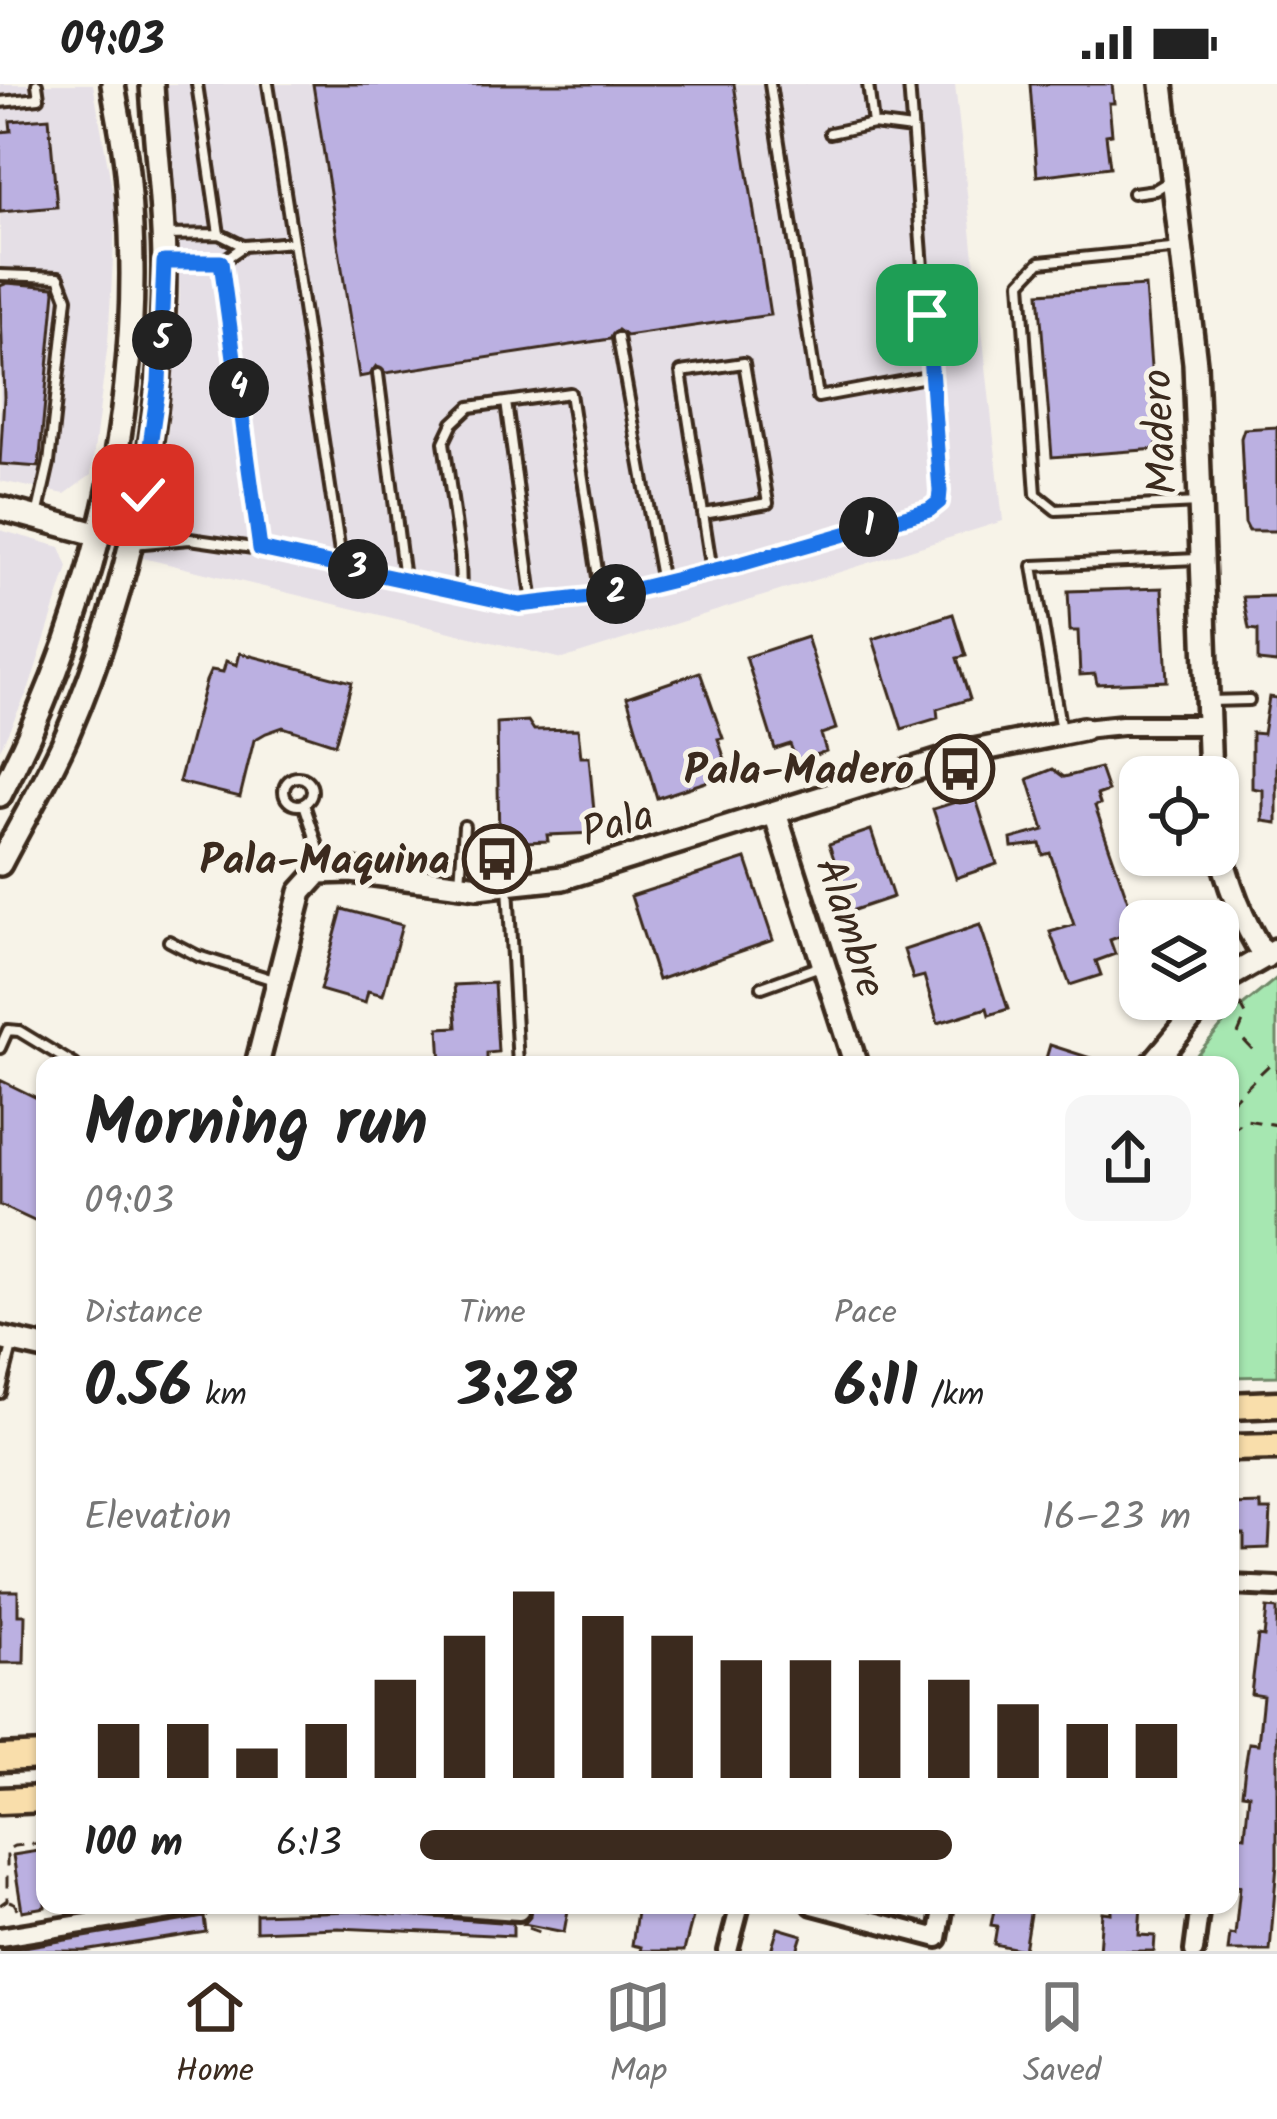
<!DOCTYPE html>
<meta charset="utf-8">
<style>
:root{--surface:#fff;--page:#f6f6f6;--text:#222;--muted:#767676;--line:#e0e0e0;--accent:#3b2a1e}
body{margin:0;font-family:Kalam,sans-serif;background:var(--page);color:var(--text);height:100vh;display:flex;flex-direction:column;font-size:45px;white-space:nowrap}
*{box-sizing:border-box;margin:0}
p{font-size:39px;color:var(--muted)}
.icon{flex:none;width:66px;height:66px;fill:none;stroke:currentColor;stroke-width:2;stroke-linecap:round;stroke-linejoin:round}
.map{position:relative;flex:1;overflow:hidden}
.drawer{position:absolute;left:36px;top:972px;width:1203px;height:858px;display:flex;flex-direction:column;background:var(--surface);border-radius:24px;box-shadow:0 3px 9px #0004}
.drawer>*{flex:none}
.fabs{position:absolute;left:1119px;top:672px;display:grid;gap:24px}
.fabs a{display:grid;place-items:center;width:120px;height:120px;border-radius:24px;background:var(--surface);box-shadow:0 3px 9px #0004;font-size:60px}
.pin{position:absolute;display:grid;place-items:center;width:102px;height:102px;color:#fff;margin:-51px;border-radius:24px;box-shadow:0 6px 18px #0006}
.km{position:absolute;width:60px;height:60px;margin:-30px;border-radius:50%;background:#222;color:#fff;font-size:33px;line-height:60px;text-align:center}
.round{display:grid;place-items:center;flex:none;width:126px;height:126px;border-radius:24px;background:var(--page)}
.overview{display:flex;align-items:center;justify-content:space-between;height:204px;padding:0 48px}
h1{font-size:66px;font-weight:700;line-height:90px}
.stats{display:grid;grid-template-columns:repeat(3,1fr);gap:18px;height:204px;padding:12px 48px}
.stats div{display:grid;align-content:center}
.stats b{font-size:60px;font-weight:700}
.stats small{font-size:33px;font-weight:400}
.stats p{font-size:33px}
.chart{height:336px;padding:24px 48px}
.chart p{display:flex;justify-content:space-between}
.chart svg{width:100%;height:216px;margin-top:12px;stroke:var(--accent);stroke-width:6}
ul{padding:0 48px;list-style:none;font-size:39px}
li{display:grid;grid-template-columns:192px 144px 1fr;align-items:center;height:90px}
li i{height:30px;border-radius:15px;background:var(--accent)}
.status{display:flex;justify-content:space-between;align-items:center;height:84px;padding:0 60px;background:var(--surface);direction:ltr}
.status svg{height:33px;fill:currentColor}
.tab-bar{display:flex;justify-content:space-around;align-items:center;height:168px;border-top:3px solid var(--line);background:var(--surface);font-size:33px;color:var(--muted)}
.tab-bar a{display:grid;justify-items:center;gap:6px}
.tab-bar .selected{color:var(--accent)}
.map>svg:first-child{display:block}
.built{fill:#e5dfe6}
.green{fill:#a6e7b1;stroke:#708868;stroke-width:3}
.building{fill:#bbb0e1;stroke:#3b2a1e;stroke-width:3}
.lines{fill:none;stroke-linecap:round;stroke-linejoin:round}
.lane-casing{stroke:#3b2a1e;stroke-width:16}
.street-casing{stroke:#3b2a1e;stroke-width:26}
.secondary-casing{stroke:#3b2a1e;stroke-width:30}
.primary-casing{stroke:#3b2a1e;stroke-width:33}
.path{stroke:#3b2a1e;stroke-width:3;stroke-dasharray:12 9;stroke-linecap:butt}
.lane{stroke:#f7f3e8;stroke-width:8}
.street{stroke:#f7f3e8;stroke-width:16}
.secondary{stroke:#f7f3e8;stroke-width:21}
.primary{stroke:#f9deab;stroke-width:24}
.route-casing{stroke:#fff;stroke-width:24}
.route{stroke:#1a73e8;stroke-width:15}
.labels{text-anchor:middle;stroke-width:10;stroke-linejoin:round;paint-order:stroke}
.street-label{font-size:42px;fill:#3b2a1e;stroke:#f7f3e8}
.poi-label{font-size:42px;font-weight:bold;fill:#3b2a1e;stroke:#f7f3e8;text-anchor:end}
</style>
<div class="status"><b>09:03</b><svg viewBox="0 0 49 12"><path d="M0 12V9h3v3zM5 12V6h3v6zM10 12V3h3v9zM15 12V0h3v12zM26 1h20v11H26zM47 4h2v5h-2z"/></svg></div>
<div class="map">
<svg width="1277" height="1867" viewBox="0 0 1277 1867">
<rect width="100%" height="100%" fill="#f7f3e8"/>
<filter id="ink" filterUnits="userSpaceOnUse"><feTurbulence type="fractalNoise" baseFrequency=".00833" numOctaves="2"/><feDisplacementMap in="SourceGraphic" scale="24" xChannelSelector="R" yChannelSelector="G"/><feConvolveMatrix kernelMatrix="1 2 1 2 8 2 1 2 1" color-interpolation-filters="sRGB"/></filter>
<g filter="url(#ink)">
<!-- built -->
<path class="built" d="M0,0H93L116,126L108,259L91,391L65,410L0,397Z
M167,0H955L1003,437L562,575L143,474L166,369L180,212Z
M0,446L60,463L68,483L29,604L0,665Z"/>
<!-- green -->
<path class="green" d="M1277,894V1292L1230,1293V981H1188L1230,932Z"/>
<!-- building -->
<path class="building" d="M313,0H734L770,231L626,252L618,246L610,255L386,289L376,282L370,291L359,293Z
M1030,0H1112L1114,19H1109L1112,50L1106,51L1110,83L1037,92Z
M49,34L57,123L0,128V48L11,47L10,37Z
M7,199L54,203L55,207L39,383L0,380L4,313L0,202Z
M1145,202L1157,365L1052,373L1039,209Z
M1277,343V447H1249L1245,439L1241,354L1244,345Z
M1162,504L1167,597L1097,600L1095,590L1080,591L1078,547H1070L1068,507Z
M1277,512V579L1258,577V546L1249,545L1243,513Z
M953,530L966,572L957,574L970,615L937,625L938,634L902,645L873,555Z
M807,553L836,645L821,650L826,667L797,678L790,660L775,665L746,573Z
M240,569L352,598L335,660L283,643L266,649L254,656L240,713L179,698L206,597L211,586L223,588L226,577L237,581Z
M700,588L723,654L718,655L730,690L657,714L627,613Z
M1269,613L1277,614V739L1263,737V706L1252,704V649L1263,650Z
M528,637L534,646L578,645L581,673H589L596,749L547,751L548,757L499,759L497,639Z
M1100,684L1108,707L1097,711L1100,720L1095,722L1138,846L1110,856L1115,870L1096,877L1101,891L1070,901L1050,848L1074,841L1050,769L1043,771L1040,760L1012,763L1011,755L1044,746L1028,695L1053,685L1064,693Z
M975,712L997,780L956,794L933,725Z
M871,746L893,813L851,827L829,760Z
M746,775L773,856L658,896L631,812Z
M342,825L402,841L383,911L368,907L365,919L320,906Z
M980,841L1008,925L989,931L987,924L938,939L924,892L913,895L904,866Z
M494,899L498,968L487,969V981H441L439,944L457,943L454,901Z
M1050,961L1103,978L1102,981H1044Z
M0,996L45,1018V1142L0,1121Z
M1261,1420V1426H1271L1269,1464L1244,1465V1450H1230V1421Z
M0,1507H18V1531H25L24,1579H0Z
M1267,1524L1277,1525V1780L1270,1867H1228L1230,1850L1235,1851L1240,1802L1233,1801L1235,1782L1239,1751L1245,1752L1249,1710L1242,1709L1245,1683L1249,1659L1258,1660L1263,1612L1251,1610L1258,1552L1264,1553Z
M45,1766V1823L22,1827L13,1771Z
M530,1821H569L564,1848L524,1840L530,1833Z
M638,1821H679L678,1825L694,1829L684,1867H640L641,1863L632,1861Z
M995,1821L1031,1824L1024,1866L994,1860L997,1842L991,1841Z
M1111,1821H1141L1139,1851L1155,1852L1154,1867H1099L1102,1828L1111,1829Z
M352,1827L513,1839V1852L338,1844L256,1847V1830Z
M204,1833L206,1848L84,1867H0Z
M778,1844L802,1851L797,1867H771Z"/>
<g class="lines">
<defs>
<path id="lane" d="M197,0L219,150
M268,0L293,158
M770,0L818,313L932,292
M868,0L873,40L912,45
M0,18L39,14L37,0
M830,49L873,40
M1133,109L1155,106L1168,98
M165,151L219,150L243,162
M1181,164L1040,178L1021,198L1036,410L1056,426L1198,419
M164,178H221L244,162L293,158L342,482
M221,178L260,465
M0,191L59,193L67,214L49,379L37,432
M618,254L662,499
M378,290L404,495
M506,318L533,520
M703,430L768,419L744,279L681,288L712,487
M132,460L190,455L260,465L520,521L616,510L744,479L929,426L939,418L940,407L909,0
M461,508L460,472L444,358L453,339L470,323L570,309L601,513
M1209,617L1249,616
M1061,647L1033,482L1198,475
M284 707a14 14 0 1 1 28 0a14 14 0 1 1-28 0Z
M304,720L326,786
M460,799L464,742
M508,802L518,981
M169,857L198,872L277,897
M762,903L823,881
M0,964L8,946L19,947L75,981
M0,1309L13,1258"/>
<path id="street" d="M1083,645L1122,641H1209
M1230,1501L1277,1503
M428,1821L519,1827
M813,1821L938,1854L944,1821
M0,1853L201,1821
M728,1867L740,1821
M1194,1867L1200,1821"/>
<path id="secondary" d="M1162,0L1195,279L1210,693
M0,424L100,451
M0,711C97,523 147,312 128,100C126,66 118,33 113,0
M775,729L856,981
M1218,755C1227,799 1241,836 1265,873
M0,780C22,737 48,695 67,651C131,503 164,342 164,182C164,121 155,61 152,0
M1218,904L1229,893L1276,866
M257,981L301,808L319,788L351,787L478,803L563,794L969,668L1083,645
M1152,981L1207,915
M0,1254L45,1264"/>
<path id="primary" d="M1230,1322L1277,1320
M1230,1364L1277,1363
M0,1674L45,1672
M0,1717L45,1715"/>
</defs>
<!-- lane casing -->
<use href="#lane" class="lane-casing"/>
<!-- street casing -->
<use href="#street" class="street-casing"/>
<!-- secondary casing -->
<use href="#secondary" class="secondary-casing"/>
<!-- primary casing -->
<use href="#primary" class="primary-casing"/>
<!-- path -->
<path class="path" d="M1240,920L1246,931L1238,950L1253,966
M1230,1019L1269,981L1277,987
M1230,1047L1246,1036L1277,1041
M9,1817L14,1819L21,1832
M0,1821L7,1816V1766L14,1762L45,1759
M528,1844L548,1851"/>
<!-- lane -->
<use href="#lane" class="lane"/>
<!-- street -->
<use href="#street" class="street"/>
<!-- secondary -->
<use href="#secondary" class="secondary"/>
<!-- primary -->
<use href="#primary" class="primary"/>
</g>
</g>
<g class="lines" filter="url(#ink)">
<defs>
<path id="route" d="M143,411L159,298L164,178H221L260,465L520,521L616,510L744,479L929,426L939,418L940,407L927,231"/>
</defs>
<!-- route casing -->
<use href="#route" class="route-casing"/>
<!-- route -->
<use href="#route" class="route"/>
</g>
<!-- icons -->
<defs>
<symbol id="bus-ring" viewBox="-11 -11 22 22"><circle r="9.5" fill="#f7f3e8" stroke="#3b2a1e" stroke-width="1.5"/><path d="M-5-6H5V4H4V6H2V4H-2V6H-4V4H-5ZM-3.5-4V0h7V-4ZM-3.5 1.2v1.5H-2V1.2ZM2 1.2v1.5H3.5V1.2Z" fill="#3b2a1e"/></symbol>
</defs>
<g fill-rule="evenodd">
<use href="#bus-ring" x="922" y="647" width="76" height="76"/>
<use href="#bus-ring" x="459" y="737" width="76" height="76"/>
</g>
<g class="labels">
<!-- street labels -->
<g class="street-label">
<text transform="translate(1158 348) rotate(-93)" y="15">Madero</text>
<text transform="translate(617 738) rotate(-16)" y="15">Pala</text>
<text transform="translate(852 843) rotate(72)" y="15">Alambre</text>
</g>
<!-- poi labels -->
<g class="poi-label">
<text x="914" y="700">Pala-Madero</text>
<text x="450" y="790">Pala-Maquina</text>
</g>
</g>
</svg>
<div class="fabs">
<a><svg class="icon" aria-label="locate" viewBox="0 0 24 24"><circle cx="12" cy="12" r="6"/><path d="M12 2v4M12 18v4M2 12h4M18 12h4"/></svg></a>
<a><svg class="icon" aria-label="layers" viewBox="0 0 24 24"><path d="M12 4l9 5-9 5-9-5zM3 14l9 5 9-5"/></svg></a>
</div>
<div class="pin" style="left:927px;top:231px;background:#1e9e55"><svg class="icon" aria-label="arrive" viewBox="0 0 24 24"><path d="M6 21V4h12l-3 4 3 4H6"/></svg></div>
<div class="pin" style="left:143px;top:411px;background:#d93025"><svg class="icon" aria-label="check" viewBox="0 0 24 24"><path d="M5 12l5 5 9-10"/></svg></div>
<b class="km" style="left:869px;top:443px">1</b>
<b class="km" style="left:616px;top:510px">2</b>
<b class="km" style="left:358px;top:485px">3</b>
<b class="km" style="left:239px;top:304px">4</b>
<b class="km" style="left:162px;top:256px">5</b>
<section class="drawer">
<div class="overview"><div><h1>Morning run</h1><p>09:03</p></div><a class="round"><svg class="icon" aria-label="share" viewBox="0 0 24 24"><path d="M12 15V3M7 8l5-5 5 5M5 13v7h14v-7"/></svg></a></div>
<div class="stats">
<div><p>Distance</p><b>0.56<small> km</small></b></div>
<div><p>Time</p><b>3:28</b></div>
<div><p>Pace</p><b>6:11<small> /km</small></b></div>
</div>
<div class="chart"><p><span>Elevation</span>16–23 m</p>
<svg viewBox="0 0 160 44" preserveAspectRatio="none"><path d="M5 44V33M15 44V33M25 44V38M35 44V33M45 44V24M55 44V15M65 44V6M75 44V11M85 44V15M95 44V20M105 44V20M115 44V20M125 44V24M135 44V29M145 44V33M155 44V33"/></svg>
</div>
<ul>
<li><b>100 m</b>6:13<i style="width:69%"></i></li>
</ul>
</section>
</div>
<nav class="tab-bar">
<a class="selected"><svg class="icon" aria-label="home" viewBox="0 0 24 24"><path d="M3 11l9-7 9 7M6 9v11h12V9"/></svg>Home</a>
<a><svg class="icon" aria-label="map" viewBox="0 0 24 24"><path d="M3 6l6-2 6 2 6-2v14l-6 2-6-2-6 2zM9 4v14M15 6v14"/></svg>Map</a>
<a><svg class="icon" aria-label="saved" viewBox="0 0 24 24"><path d="M7 4h10v16l-5-4-5 4z"/></svg>Saved</a>
</nav>
